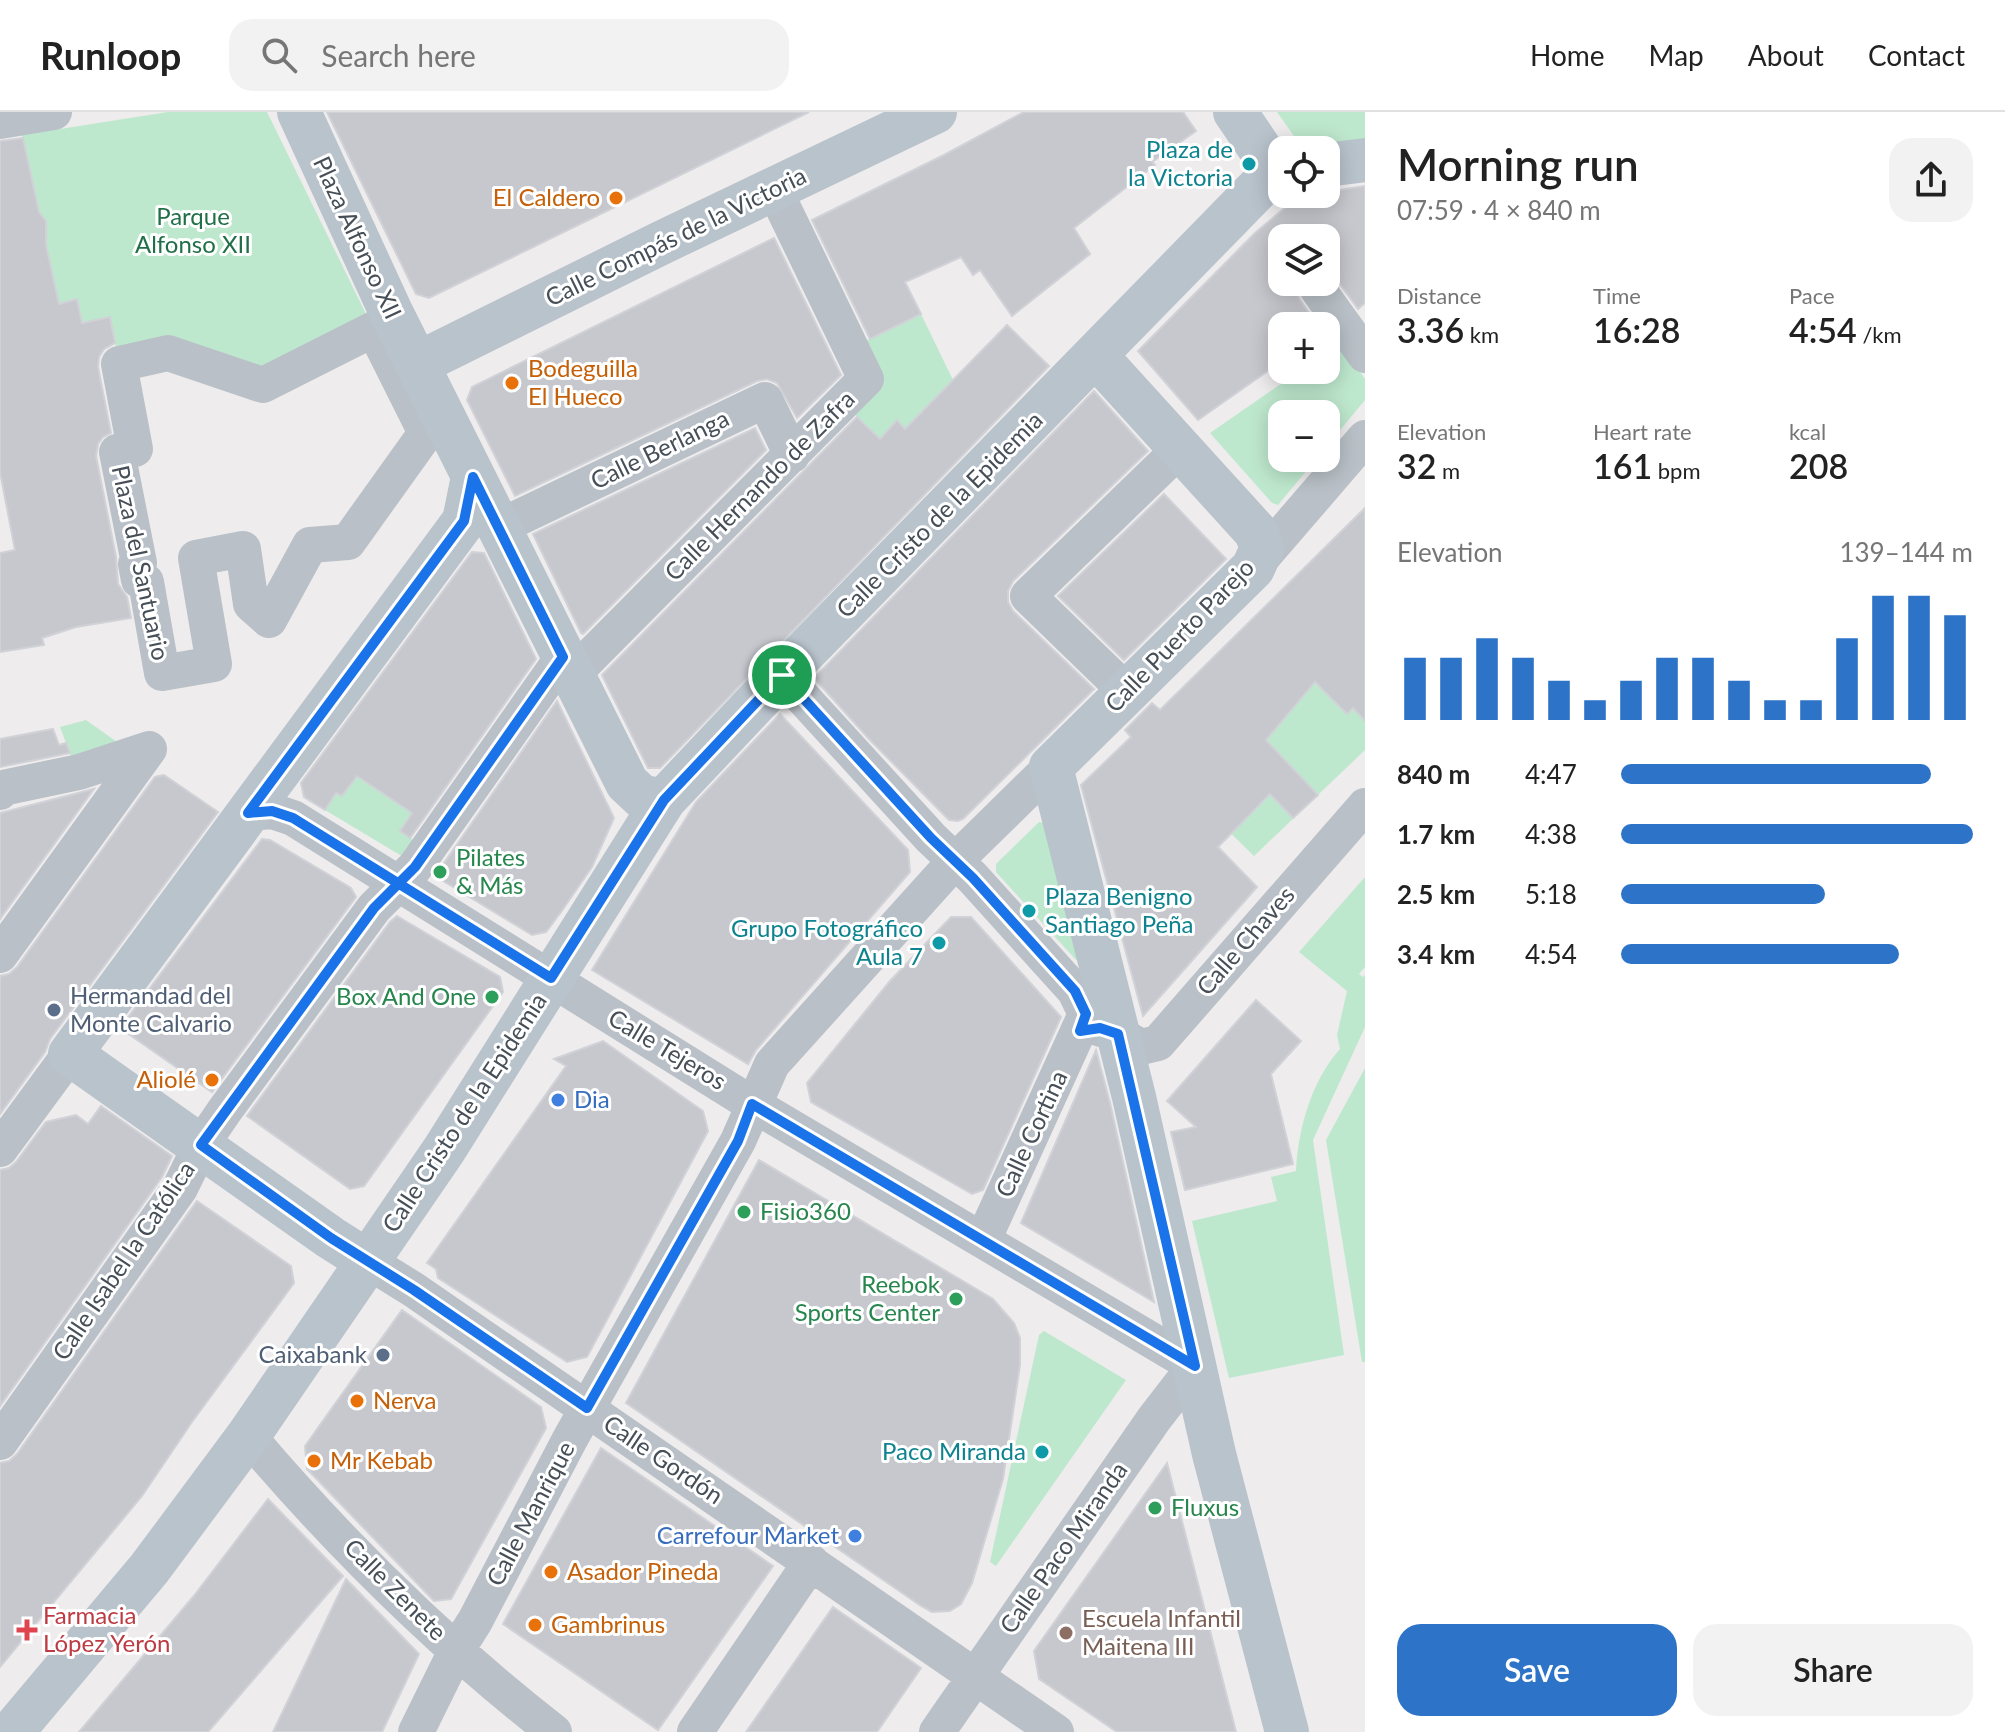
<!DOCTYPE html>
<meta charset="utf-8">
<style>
:root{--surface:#fff;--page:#f2f2f2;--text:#222;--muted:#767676;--line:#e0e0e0;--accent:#2d73c7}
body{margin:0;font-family:Lato,sans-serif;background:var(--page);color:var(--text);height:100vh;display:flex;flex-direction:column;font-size:30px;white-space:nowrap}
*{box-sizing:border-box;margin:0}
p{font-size:26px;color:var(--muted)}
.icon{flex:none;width:44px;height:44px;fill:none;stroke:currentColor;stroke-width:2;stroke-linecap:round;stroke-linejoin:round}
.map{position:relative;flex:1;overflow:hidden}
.drawer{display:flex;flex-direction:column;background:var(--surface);width:640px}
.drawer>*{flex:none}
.tools{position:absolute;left:1268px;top:24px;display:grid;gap:16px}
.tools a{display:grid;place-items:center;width:72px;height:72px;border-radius:16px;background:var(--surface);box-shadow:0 4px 20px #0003;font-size:40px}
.pin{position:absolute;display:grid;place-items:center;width:68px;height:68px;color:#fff;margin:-34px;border:4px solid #fff;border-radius:50%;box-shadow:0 2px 8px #0007}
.round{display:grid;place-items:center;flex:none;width:84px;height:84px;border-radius:24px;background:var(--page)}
.head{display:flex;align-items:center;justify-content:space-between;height:136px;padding:0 32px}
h1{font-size:44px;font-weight:600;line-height:60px}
.stats{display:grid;grid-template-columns:repeat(3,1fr);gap:12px;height:136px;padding:8px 32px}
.stats div{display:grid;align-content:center}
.stats b{font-size:34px;font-weight:600}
.stats small{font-size:22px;font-weight:400}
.stats p{font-size:22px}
.chart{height:224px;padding:16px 32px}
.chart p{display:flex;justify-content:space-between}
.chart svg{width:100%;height:144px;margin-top:8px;stroke:var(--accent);stroke-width:6}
.primary-button{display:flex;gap:16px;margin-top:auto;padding:16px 32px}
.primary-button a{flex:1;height:92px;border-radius:24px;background:var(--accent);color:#fff;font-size:32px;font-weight:600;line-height:92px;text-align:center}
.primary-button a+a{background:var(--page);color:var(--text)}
ul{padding:0 32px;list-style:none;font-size:26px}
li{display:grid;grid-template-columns:128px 96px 1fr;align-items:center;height:60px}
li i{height:20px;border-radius:10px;background:var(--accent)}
header{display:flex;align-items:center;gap:48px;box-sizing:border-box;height:112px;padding:0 40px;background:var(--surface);border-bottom:2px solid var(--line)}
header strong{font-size:38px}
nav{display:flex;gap:44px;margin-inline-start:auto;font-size:28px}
.search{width:560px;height:72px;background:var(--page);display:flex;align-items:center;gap:20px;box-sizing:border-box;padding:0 28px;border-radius:24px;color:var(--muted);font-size:30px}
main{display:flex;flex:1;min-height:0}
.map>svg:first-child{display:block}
.green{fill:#bee8ce}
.building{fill:#c7c8ce;stroke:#d0d2d7;stroke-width:2}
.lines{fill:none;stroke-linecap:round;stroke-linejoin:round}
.street{stroke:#b9c0c7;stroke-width:36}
.secondary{stroke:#b9c3cc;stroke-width:44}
.route-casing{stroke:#fff;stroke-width:16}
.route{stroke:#1a73e8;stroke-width:10}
.culture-dot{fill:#0f9aa8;stroke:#fff;stroke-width:3}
.food-dot{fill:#e8710a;stroke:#fff;stroke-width:3}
.leisure-dot{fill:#2e9e5b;stroke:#fff;stroke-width:3}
.service-dot{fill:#5c6f8a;stroke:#fff;stroke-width:3}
.shop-dot{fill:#3f7fe0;stroke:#fff;stroke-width:3}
.health-dot{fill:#e0444e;stroke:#fff;stroke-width:3}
.education-dot{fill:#8d6e63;stroke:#fff;stroke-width:3}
.labels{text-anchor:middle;stroke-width:6;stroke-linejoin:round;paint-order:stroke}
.culture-label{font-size:24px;fill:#0d838f;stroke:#fff;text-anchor:end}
.food-label{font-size:24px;fill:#c56008;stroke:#fff;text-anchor:start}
.park-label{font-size:24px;fill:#216f46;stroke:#fff}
.street-label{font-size:24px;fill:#464f57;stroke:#fff}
.leisure-label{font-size:24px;fill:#27864d;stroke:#fff;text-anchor:start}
.service-label{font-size:24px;fill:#4e5e75;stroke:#fff;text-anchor:start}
.shop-label{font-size:24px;fill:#366cbe;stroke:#fff;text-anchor:start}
.health-label{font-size:24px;fill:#be3a42;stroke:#fff;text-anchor:start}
.education-label{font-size:24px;fill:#785e54;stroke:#fff;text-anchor:start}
</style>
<header>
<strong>Runloop</strong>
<div class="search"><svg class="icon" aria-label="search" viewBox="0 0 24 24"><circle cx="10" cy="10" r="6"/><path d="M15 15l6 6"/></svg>Search here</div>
<nav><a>Home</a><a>Map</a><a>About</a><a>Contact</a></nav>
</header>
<main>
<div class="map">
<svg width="1365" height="1620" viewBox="0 0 1365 1620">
<rect width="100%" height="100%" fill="#eeecec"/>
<!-- green -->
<path class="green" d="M168,0H267L367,204L263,273L119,252L110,205L82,211L76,188L59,192L22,23Z
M1277,0H1365V32L1304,38Z
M921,202L953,268L905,317L897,308L879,327L851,299L861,231Z
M1340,230L1365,267V288L1326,335V302H1282V346H1317L1278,393L1272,391L1210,321L1301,258H1326V240Z
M1308,453L1365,509V638L1254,744L1125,618L1152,591L1160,597Z
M436,554L412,701L400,719L416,730L405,746L325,698L336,681L342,684Z
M86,608L124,635L74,652L60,615Z
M1039,710L1048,712L1082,847L1076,848L996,760V752Z
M1365,765V855L1359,862L1363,865L1365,863V915L1313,1028L1344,1243L1229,1266L1192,1109L1277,1089L1271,1065L1296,1059C1298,1018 1311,969 1340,937L1337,923L1347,879L1299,840Z
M1365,956V1250H1362L1326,1028Z
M1044,1219L1126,1268L996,1454L990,1450L1039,1223Z"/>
<!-- building -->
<path class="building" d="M327,0H809L429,186L416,182Z
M1024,0H1183L1196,19L1152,50L1155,53L1074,116L1090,142L1012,204L980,158L973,163L961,145L905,170L921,202L870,227L812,108L944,43Z
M23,26L39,100L46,109V133L59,192L77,187L82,211L110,205L115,231L104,237L99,245L98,255L111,321L103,325L98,332L96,344L116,445L118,472L127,485L131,506L76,515L42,526L44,533L0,540V441L15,438L0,360V29Z
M1365,74V191L1358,197L1334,164L1326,157V126H1282V170H1297L1296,179L1300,188L1318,214H1282V249L1198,308L1138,239L1255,121L1299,84L1326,82V80Z
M774,126L841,263L797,306L777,271L767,267L757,269L515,384L467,288L472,275Z
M1007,213L1049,254L660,656H648L602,563L857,305L880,327L897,308L905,317Z
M1094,279L1148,339L1013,469L1008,479V490L1013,499L1094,577L963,707L958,709L949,708L869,627L814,566Z
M755,316L766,338L583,522L581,521L533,422Z
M1164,382L1226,447L1124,548L1058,484Z
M1365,396V609L1353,596L1347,602L1315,570L1266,628L1318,683L1293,706L1270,682L1218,735L1257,775L1143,904L1081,673L1131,625L1125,618L1152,591L1160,598Z
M472,440L484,441L536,547L410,726L400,719L412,701L357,664L342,684L336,681L325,698L304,685L301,671Z
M557,589L614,706L592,755L561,800L546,820L532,823L435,764Z
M780,602L908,738L910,760L756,938L748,952L592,858L696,690Z
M53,617L59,633L66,631L70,641L0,655V627Z
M164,663L218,700L50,927L45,940L0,1002V864L9,862L17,855L155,665Z
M94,677L0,807V701Z
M262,727L270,728L351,776L356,785L212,980L120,916Z
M397,804L500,865L503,880L364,1074L350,1077L247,1004L390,810Z
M951,805H971L1061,905L983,1078L972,1082L811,990L807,971L890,869Z
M1256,888L1301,929L1271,962L1293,1052L1185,1078L1171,1020L1196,1015L1167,989Z
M603,929L703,999L708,1019L587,1245L567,1250L438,1166L436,1157L427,1151L566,954L554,947Z
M1096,938L1110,991L1154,1190L1021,1111Z
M101,994L172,1044L162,1065L0,1294V1058L9,1056L16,1050L46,1010L76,1003L88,1012Z
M759,1048L993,1187L1014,1211L1020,1226V1253L1003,1367L972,1471L961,1492L950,1499L932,1500L921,1494L626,1291Z
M197,1089L291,1154L294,1171L192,1310L142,1384L0,1555V1351L9,1349L17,1342Z
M402,1198L541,1295L546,1316L451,1487L434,1489L307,1357L305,1334Z
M601,1336L773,1454L658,1618L503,1512Z
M1167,1351L1194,1456L1236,1620H1117L1039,1567L1034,1539Z
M268,1387L343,1464L208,1620H79L193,1485Z
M346,1467L419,1542L382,1620H273Z
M833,1495L921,1556L877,1620H746Z"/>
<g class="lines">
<!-- street -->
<path class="street" d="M0,9L54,0
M1317,176L1365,243
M374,217L426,321L348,430L310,433L269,508L251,492L243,437L196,446L214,552L162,561L146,470L139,468L136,452L139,451L117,340L135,337L119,252L168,241L263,273Z
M499,415L765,288L792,343
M1253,456L1365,326
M572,563L866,267L774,77
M782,563L931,726L973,766L1075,879L1086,902L984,1126
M1127,580L1028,484L1180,337
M0,680L3,676L79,660L149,637
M248,701L272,699L293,706L752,992L1195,1254L1154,1307L937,1620
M0,843L149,637
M1098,916L1118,922L1141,935L1158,931L1365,694
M0,1037L70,942
M369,1150L414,1178L1056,1620
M248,1324C340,1432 442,1533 554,1620
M0,1330L180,1076L201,1033L225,998L374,796L415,755L563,545
M416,1620L456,1539L475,1509L570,1327L738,1029L772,952L955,749L1051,655
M695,1620L811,1450"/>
<!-- secondary -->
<path class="secondary" d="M299,0L390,198L627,671L642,685L664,688
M1235,0L1275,59
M1326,53L1365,48
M1096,244L1256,420L1262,436L1253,456L1051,655L1134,985L1214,1342L1287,1620
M417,252L661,131L935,0
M369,1150L331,1126L70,942L464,409L473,365
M12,1620L149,1457L248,1324L444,1038L664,688L782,563L1275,59"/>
</g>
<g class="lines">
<defs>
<path id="route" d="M782,563L664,688L551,866L293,706L272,699L248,701L464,409L473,365L563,545L415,755L374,796L201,1033L331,1126L414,1178L587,1296L738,1029L752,992L1195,1254L1118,922L1100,916L1080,919L1086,902L1075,879L973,766L931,726L782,563"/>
</defs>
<!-- route casing -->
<use href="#route" class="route-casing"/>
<!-- route -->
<use href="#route" class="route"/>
</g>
<!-- markers -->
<g class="culture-dot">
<circle cx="1249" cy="52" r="8"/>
<circle cx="1029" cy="799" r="8"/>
<circle cx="939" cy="831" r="8"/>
<circle cx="1042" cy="1340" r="8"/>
</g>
<g class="food-dot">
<circle cx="616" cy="86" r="8"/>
<circle cx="512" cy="271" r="8"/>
<circle cx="212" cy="968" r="8"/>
<circle cx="357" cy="1289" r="8"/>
<circle cx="314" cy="1349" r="8"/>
<circle cx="551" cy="1460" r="8"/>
<circle cx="535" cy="1513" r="8"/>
</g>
<g class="leisure-dot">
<circle cx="440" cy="760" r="8"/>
<circle cx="492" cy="885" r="8"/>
<circle cx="744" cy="1100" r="8"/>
<circle cx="956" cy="1187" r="8"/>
<circle cx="1155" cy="1396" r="8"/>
</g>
<g class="service-dot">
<circle cx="54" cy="898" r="8"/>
<circle cx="383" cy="1243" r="8"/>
</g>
<g class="shop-dot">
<circle cx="558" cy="988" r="8"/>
<circle cx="855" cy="1424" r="8"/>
</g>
<path class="health-dot" d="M23 1506h8v8h8v8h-8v8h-8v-8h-8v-8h8z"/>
<circle class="education-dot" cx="1066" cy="1521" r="8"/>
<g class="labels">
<!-- culture labels -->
<g class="culture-label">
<text x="1233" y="46">Plaza de<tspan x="1233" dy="28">la Victoria</tspan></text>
<text x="1045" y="793" text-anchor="start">Plaza Benigno<tspan x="1045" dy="28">Santiago Peña</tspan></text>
<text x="923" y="825">Grupo Fotográfico<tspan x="923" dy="28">Aula 7</tspan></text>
<text x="1026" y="1348">Paco Miranda</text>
</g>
<!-- food labels -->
<g class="food-label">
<text x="600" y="94" text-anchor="end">El Caldero</text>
<text x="528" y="265">Bodeguilla<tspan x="528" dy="28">El Hueco</tspan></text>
<text x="196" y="976" text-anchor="end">Aliolé</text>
<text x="373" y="1297">Nerva</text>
<text x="330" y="1357">Mr Kebab</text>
<text x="567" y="1468">Asador Pineda</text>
<text x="551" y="1521">Gambrinus</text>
</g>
<!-- park labels -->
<g class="park-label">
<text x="193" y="113">Parque<tspan x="193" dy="28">Alfonso XII</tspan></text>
</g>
<!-- street labels -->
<g class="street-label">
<text transform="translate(676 125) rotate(-26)" y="8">Calle Compás de la Victoria</text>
<text transform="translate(357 126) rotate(65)" y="8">Plaza Alfonso XII</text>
<text transform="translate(660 338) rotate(-26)" y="8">Calle Berlanga</text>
<text transform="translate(760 374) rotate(-45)" y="8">Calle Hernando de Zafra</text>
<text transform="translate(940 403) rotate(-45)" y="8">Calle Cristo de la Epidemia</text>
<text transform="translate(140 451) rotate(78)" y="8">Plaza del Santuario</text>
<text transform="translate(1180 524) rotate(-46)" y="8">Calle Puerto Parejo</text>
<text transform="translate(1246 829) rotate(-49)" y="8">Calle Chaves</text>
<text transform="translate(667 938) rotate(31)" y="8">Calle Tejeros</text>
<text transform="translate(465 1001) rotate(-57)" y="8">Calle Cristo de la Epidemia</text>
<text transform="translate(1032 1022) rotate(-65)" y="8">Calle Cortina</text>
<text transform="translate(124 1149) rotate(-56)" y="8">Calle Isabel la Católica</text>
<text transform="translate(663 1348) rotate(34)" y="8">Calle Gordón</text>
<text transform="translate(531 1402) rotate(-62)" y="8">Calle Manrique</text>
<text transform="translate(1064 1436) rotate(-55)" y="8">Calle Paco Miranda</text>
<text transform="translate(395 1478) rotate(45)" y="8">Calle Zenete</text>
</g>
<!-- leisure labels -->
<g class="leisure-label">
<text x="456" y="754">Pilates<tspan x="456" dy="28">&amp; Más</tspan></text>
<text x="476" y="893" text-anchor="end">Box And One</text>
<text x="760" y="1108">Fisio360</text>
<text x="940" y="1181" text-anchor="end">Reebok<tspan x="940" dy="28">Sports Center</tspan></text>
<text x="1171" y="1404">Fluxus</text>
</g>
<!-- service labels -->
<g class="service-label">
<text x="70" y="892">Hermandad del<tspan x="70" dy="28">Monte Calvario</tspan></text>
<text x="367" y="1251" text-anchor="end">Caixabank</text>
</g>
<!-- shop labels -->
<g class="shop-label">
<text x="574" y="996">Dia</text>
<text x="839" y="1432" text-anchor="end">Carrefour Market</text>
</g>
<!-- health labels -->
<g class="health-label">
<text x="43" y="1512">Farmacia<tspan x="43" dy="28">López Yerón</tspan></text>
</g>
<!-- education labels -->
<g class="education-label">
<text x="1082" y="1515">Escuela Infantil<tspan x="1082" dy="28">Maitena III</tspan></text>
</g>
</g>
</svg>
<div class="tools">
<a><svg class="icon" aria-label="locate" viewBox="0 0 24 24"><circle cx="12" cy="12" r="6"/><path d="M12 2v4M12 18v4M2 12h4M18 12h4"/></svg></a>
<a><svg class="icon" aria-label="layers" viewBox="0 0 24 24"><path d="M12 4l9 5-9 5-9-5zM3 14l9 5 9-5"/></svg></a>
<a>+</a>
<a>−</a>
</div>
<div class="pin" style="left:782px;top:563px;background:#1e9e55"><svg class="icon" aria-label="arrive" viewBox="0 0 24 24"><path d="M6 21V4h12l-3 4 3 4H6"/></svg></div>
</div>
<section class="drawer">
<div class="head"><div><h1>Morning run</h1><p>07:59 · 4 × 840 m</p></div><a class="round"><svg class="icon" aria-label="share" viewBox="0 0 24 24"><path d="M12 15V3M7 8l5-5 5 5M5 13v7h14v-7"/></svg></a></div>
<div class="stats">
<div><p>Distance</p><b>3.36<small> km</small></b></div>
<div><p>Time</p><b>16:28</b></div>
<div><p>Pace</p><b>4:54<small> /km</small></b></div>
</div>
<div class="stats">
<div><p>Elevation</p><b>32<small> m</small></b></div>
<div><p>Heart rate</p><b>161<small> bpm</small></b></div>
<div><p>kcal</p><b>208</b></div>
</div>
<div class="chart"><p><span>Elevation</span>139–144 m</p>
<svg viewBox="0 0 160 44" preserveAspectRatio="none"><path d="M5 44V25M15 44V25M25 44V19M35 44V25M45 44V32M55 44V38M65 44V32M75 44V25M85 44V25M95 44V32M105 44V38M115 44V38M125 44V19M135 44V6M145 44V6M155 44V12"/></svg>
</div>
<ul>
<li><b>840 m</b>4:47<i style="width:88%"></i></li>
<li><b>1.7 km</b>4:38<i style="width:100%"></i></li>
<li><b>2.5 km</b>5:18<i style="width:58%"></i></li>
<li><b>3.4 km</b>4:54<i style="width:79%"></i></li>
</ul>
<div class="primary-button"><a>Save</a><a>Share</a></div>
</section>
</main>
